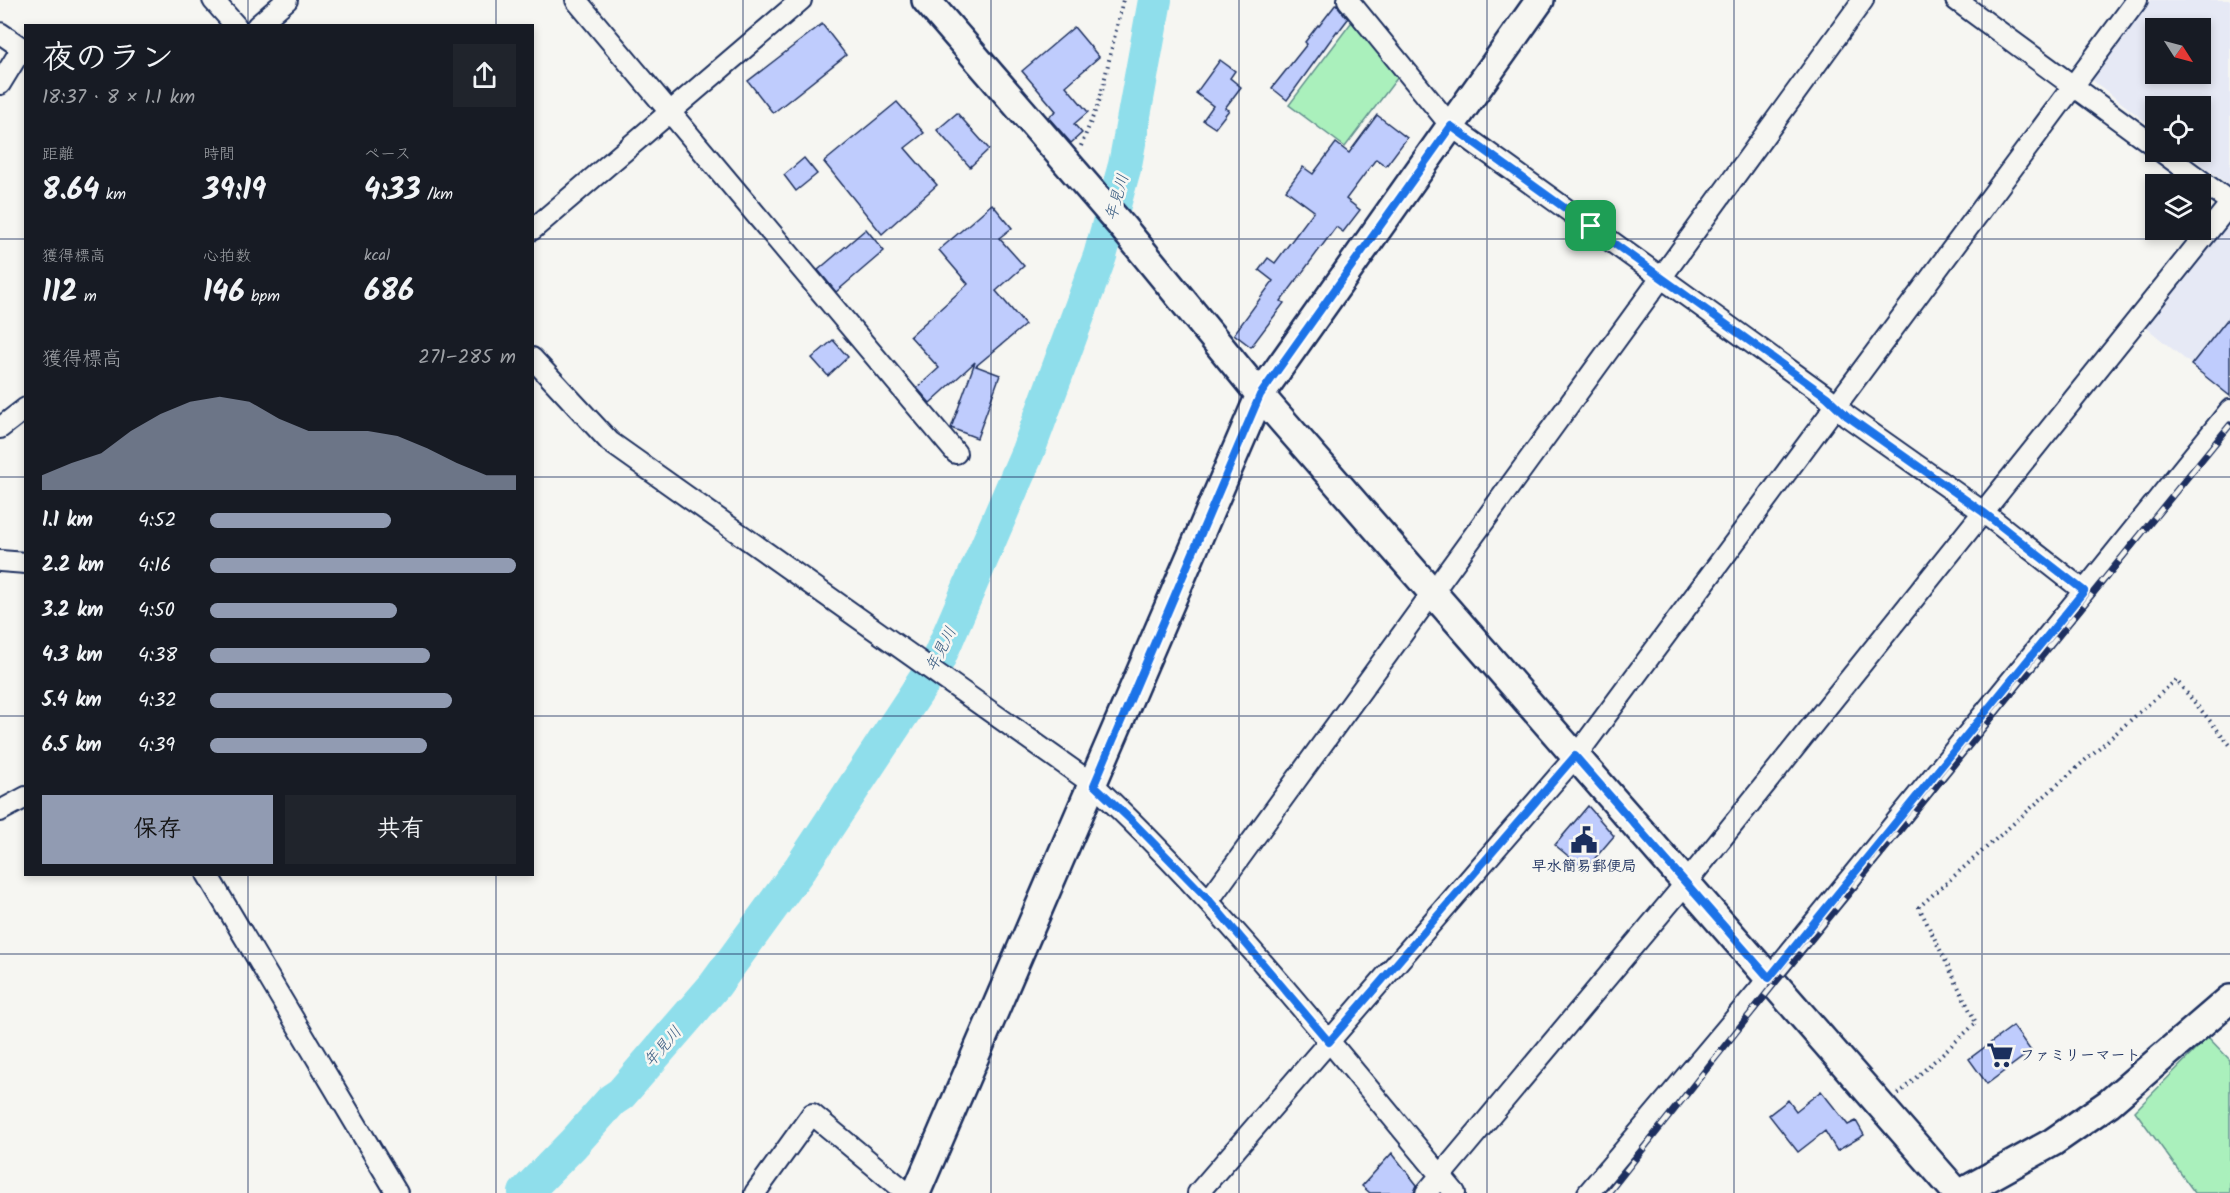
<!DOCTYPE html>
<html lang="ja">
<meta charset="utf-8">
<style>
:root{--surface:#171b24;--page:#20242c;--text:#f1f3f6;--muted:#9ea1a6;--accent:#919bb2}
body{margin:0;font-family:Kalam,"Klee One",sans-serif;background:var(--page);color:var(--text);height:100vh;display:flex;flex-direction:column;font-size:22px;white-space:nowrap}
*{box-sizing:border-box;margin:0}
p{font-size:20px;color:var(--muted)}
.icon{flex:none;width:33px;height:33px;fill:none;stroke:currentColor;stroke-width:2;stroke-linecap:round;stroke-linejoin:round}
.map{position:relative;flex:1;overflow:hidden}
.side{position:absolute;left:24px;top:24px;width:510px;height:852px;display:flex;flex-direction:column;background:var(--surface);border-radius:0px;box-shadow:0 3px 9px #0003}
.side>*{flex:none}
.needle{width:39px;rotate:126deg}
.controls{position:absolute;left:2145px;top:18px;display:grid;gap:12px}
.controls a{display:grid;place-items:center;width:66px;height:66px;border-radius:0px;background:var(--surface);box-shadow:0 3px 9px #0003;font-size:30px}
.pin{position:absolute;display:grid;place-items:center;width:51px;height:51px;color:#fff;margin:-26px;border-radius:12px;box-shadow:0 3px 9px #0006}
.round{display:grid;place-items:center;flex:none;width:63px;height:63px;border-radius:0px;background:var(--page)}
.overview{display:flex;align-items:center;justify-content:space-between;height:102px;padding:0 18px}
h1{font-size:33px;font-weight:600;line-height:45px}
.metrics{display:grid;grid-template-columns:repeat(3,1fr);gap:9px;height:102px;padding:6px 18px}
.metrics div{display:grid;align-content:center}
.metrics b{font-size:30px;font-weight:600}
.metrics small{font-size:16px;font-weight:400}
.metrics p{font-size:16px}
.chart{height:168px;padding:12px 18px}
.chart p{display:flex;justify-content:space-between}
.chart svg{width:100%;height:108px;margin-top:6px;fill:var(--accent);opacity:.7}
.button{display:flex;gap:12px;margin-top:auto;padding:12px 18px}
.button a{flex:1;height:69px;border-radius:0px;background:var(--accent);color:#111;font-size:24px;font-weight:600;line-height:69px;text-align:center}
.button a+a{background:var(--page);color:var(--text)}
ul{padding:0 18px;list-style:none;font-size:20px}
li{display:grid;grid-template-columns:96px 72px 1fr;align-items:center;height:45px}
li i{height:15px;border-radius:8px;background:var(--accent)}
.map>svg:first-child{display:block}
.built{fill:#e6e9f5;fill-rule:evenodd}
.green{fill:#aaf0bc;stroke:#62908d;stroke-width:1.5}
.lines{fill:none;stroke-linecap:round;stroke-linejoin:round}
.river{stroke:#8fdeeb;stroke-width:34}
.building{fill:#bfccfd;stroke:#1b2f5e;stroke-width:1.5}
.street-casing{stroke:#1b2f5e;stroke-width:24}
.secondary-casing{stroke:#1b2f5e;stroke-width:32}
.path{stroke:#1b2f5e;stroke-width:4;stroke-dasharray:1.5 4.5;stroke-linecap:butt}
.street{stroke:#f6f6f2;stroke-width:20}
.secondary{stroke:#f6f6f2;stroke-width:27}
.rail-casing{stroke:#1b2f5e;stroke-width:7}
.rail{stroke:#f6f6f2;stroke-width:4.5;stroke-dasharray:14;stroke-linecap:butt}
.route-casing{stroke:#fff;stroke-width:12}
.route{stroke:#1a73e8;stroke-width:8}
.grid{fill:none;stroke:#1b2f5e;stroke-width:1.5;stroke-opacity:0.55}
.labels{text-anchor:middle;stroke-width:5;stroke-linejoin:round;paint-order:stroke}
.poi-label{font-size:15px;font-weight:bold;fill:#1b2f5e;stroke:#f6f6f2}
.water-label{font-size:16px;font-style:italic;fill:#385b81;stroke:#f6f6f2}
</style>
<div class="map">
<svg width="2230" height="1193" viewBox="0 0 2230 1193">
<rect width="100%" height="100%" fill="#f6f6f2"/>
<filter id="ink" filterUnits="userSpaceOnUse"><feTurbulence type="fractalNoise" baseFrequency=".0167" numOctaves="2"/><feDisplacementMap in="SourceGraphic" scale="12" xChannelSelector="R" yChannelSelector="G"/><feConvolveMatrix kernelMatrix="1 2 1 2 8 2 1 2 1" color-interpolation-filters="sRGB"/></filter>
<g filter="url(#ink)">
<!-- built -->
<path class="built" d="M2150,0H2230V186L2185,152H2200V106H2156L2155,129L2091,79ZM2156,28H2200V74H2156Z
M2230,218V396L2143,325Z"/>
<!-- green -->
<path class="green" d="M1354,19L1398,77L1345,147L1289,105Z
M2208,1037L2230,1060V1193H2195L2135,1111Z"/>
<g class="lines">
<!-- river -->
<path class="river" d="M525,1193L573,1144L612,1100L621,1094L715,985L801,867L938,660L1028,451L1100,256L1125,165L1155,0"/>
</g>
<!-- building -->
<path class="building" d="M1336,4L1348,19L1338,32L1337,31L1287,100L1272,88L1307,44L1305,42L1318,25L1319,26Z
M822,24L846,55L773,113L748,81Z
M1074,27L1099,57L1066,86L1088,112L1074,124L1082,133L1071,143L1048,117L1056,111L1022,71Z
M1220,60L1235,71L1230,78L1241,87L1225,108L1229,110L1215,128L1203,120L1213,106L1196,93Z
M897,102L924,133L905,148L937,185L882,234L824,162Z
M957,113L989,149L970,167L937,130Z
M1377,115L1407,138L1386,166L1376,159L1346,199L1360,210L1343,232L1336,227L1281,301L1284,303L1251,347L1234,334L1273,281L1259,270L1268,258L1275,263L1314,211L1286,190L1303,167L1313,174L1336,143L1349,153Z
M804,158L817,174L796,191L784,175Z
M992,204L1012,228L999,238L1024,266L996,291L1025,325L976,366L1000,375L977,438L951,428L975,362L930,403L917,388L939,368L910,336L968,284L939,250Z
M866,229L884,251L836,292L818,270Z
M2230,316V396L2191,365Z
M833,340L848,357L828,376L812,358Z
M1588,806L1614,836L1585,870L1555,845Z
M2013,1026L2031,1051L1987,1084L1969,1059Z
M1821,1091L1848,1125L1856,1121L1864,1135L1837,1151L1825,1131L1798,1152L1769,1115L1788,1100L1796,1111Z
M1392,1153L1417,1185L1414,1193H1370L1362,1186Z"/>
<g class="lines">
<defs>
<path id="street" d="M213,0L236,26
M576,0L956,453
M1348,0L1451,126L1827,397L1847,416L1983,512L2084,591L1769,978L1588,1193
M1956,0L2156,147
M257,26L287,0
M0,33L22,48L0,84
M2162,152L2230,202
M532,230L801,0
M532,358L610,442L1094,785C1226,909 1339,1054 1455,1193
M0,428L26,408
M0,561L26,563
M2084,591L2230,410
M0,811L26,797
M207,874L397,1193
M1209,900L1863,0
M755,1193L812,1114L907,1193
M1198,1193L1576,756L2137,0
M1426,1193L1686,883L2230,204"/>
<path id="secondary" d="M926,0L1120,224L1260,395L1957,1193
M916,1193L1260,395L1540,0
M1961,1193L2053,1142L2109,1103L2230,999"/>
</defs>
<!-- street casing -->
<use href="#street" class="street-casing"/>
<!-- secondary casing -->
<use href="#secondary" class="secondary-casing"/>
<!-- path -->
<path class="path" d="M1081,146L1100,99L1123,0
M1898,1094L1976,1023L1919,907L2176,680L2230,745"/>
<!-- street -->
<use href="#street" class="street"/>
<!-- secondary -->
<use href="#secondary" class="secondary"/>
<defs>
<path id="rail" d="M1608,1193L1774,984L2230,425"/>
</defs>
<!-- rail casing -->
<use href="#rail" class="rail-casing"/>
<!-- rail -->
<use href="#rail" class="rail"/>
</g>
</g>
<g class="lines" filter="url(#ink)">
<defs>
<path id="route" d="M1451,126L1827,397L1847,416L1983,512L2084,591L1769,978L1575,756L1329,1042L1209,900L1132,821L1094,785L1260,395Z"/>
</defs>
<!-- route casing -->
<use href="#route" class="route-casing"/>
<!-- route -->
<use href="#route" class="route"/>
</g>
<!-- grid -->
<path class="grid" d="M248,0V26M496,0V26M743,0V1193M991,0V1193M1239,0V1193M1487,0V1193M1734,0V1193M1982,0V1193M0,239H26M532,239H2230M0,477H26M532,477H2230M0,716H26M532,716H2230M248,874V1193M496,874V1193M0,954H2230"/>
<!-- icons -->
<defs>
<symbol id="civic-bare" viewBox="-9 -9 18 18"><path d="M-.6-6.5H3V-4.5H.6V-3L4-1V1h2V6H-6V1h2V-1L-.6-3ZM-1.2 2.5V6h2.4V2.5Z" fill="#1b2f5e" stroke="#f6f6f2" stroke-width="2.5" paint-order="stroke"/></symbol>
<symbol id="supermarket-bare" viewBox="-9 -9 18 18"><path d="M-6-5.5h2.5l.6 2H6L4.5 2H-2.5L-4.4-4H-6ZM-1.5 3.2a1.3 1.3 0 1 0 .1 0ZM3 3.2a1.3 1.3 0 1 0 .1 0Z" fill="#1b2f5e" stroke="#f6f6f2" stroke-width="2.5" paint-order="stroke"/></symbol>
</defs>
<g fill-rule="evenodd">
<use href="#civic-bare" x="1565" y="821" width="38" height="38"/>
<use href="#supermarket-bare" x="1981" y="1036" width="38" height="38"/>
</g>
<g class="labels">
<!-- poi labels -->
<g class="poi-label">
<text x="1584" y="871">早水簡易郵便局</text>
<text x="2020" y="1060" text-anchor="start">ファミリーマート</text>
</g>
<!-- water labels -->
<g class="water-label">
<text transform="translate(1116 197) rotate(-74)" y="6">年見川</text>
<text transform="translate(940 649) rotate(-63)" y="6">年見川</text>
<text transform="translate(662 1046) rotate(-49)" y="6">年見川</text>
</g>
</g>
</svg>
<div class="controls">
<a><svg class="needle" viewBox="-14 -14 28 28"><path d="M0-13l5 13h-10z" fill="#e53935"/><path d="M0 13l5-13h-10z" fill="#9ea1a6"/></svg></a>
<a><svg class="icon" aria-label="locate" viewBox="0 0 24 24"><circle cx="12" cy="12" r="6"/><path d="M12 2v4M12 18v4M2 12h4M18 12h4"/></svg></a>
<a><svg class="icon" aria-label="layers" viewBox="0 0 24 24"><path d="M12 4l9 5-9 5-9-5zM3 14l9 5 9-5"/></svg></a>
</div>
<div class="pin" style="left:1591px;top:226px;background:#1e9e55"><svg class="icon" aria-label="arrive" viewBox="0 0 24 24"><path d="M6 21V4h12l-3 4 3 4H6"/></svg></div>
<section class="side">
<div class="overview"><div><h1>夜のラン</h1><p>18:37 · 8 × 1.1 km</p></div><a class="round"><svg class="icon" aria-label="share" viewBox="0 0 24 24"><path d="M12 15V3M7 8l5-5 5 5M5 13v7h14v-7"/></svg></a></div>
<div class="metrics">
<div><p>距離</p><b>8.64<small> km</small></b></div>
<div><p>時間</p><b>39:19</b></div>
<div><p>ペース</p><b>4:33<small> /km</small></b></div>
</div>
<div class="metrics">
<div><p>獲得標高</p><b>112<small> m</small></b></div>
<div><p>心拍数</p><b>146<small> bpm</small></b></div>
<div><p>kcal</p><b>686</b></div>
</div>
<div class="chart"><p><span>獲得標高</span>271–285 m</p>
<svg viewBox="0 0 160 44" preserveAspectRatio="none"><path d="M0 44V38L10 33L20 29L30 20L40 13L50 8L60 6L70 8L80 15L90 20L100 20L110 20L120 22L130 27L140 33L150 38L160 38V44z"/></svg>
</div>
<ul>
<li><b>1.1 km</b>4:52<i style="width:59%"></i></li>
<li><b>2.2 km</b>4:16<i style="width:100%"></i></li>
<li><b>3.2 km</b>4:50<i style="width:61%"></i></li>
<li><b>4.3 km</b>4:38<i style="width:72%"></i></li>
<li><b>5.4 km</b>4:32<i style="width:79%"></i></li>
<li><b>6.5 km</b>4:39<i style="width:71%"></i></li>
</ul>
<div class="button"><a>保存</a><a>共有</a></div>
</section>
</div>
